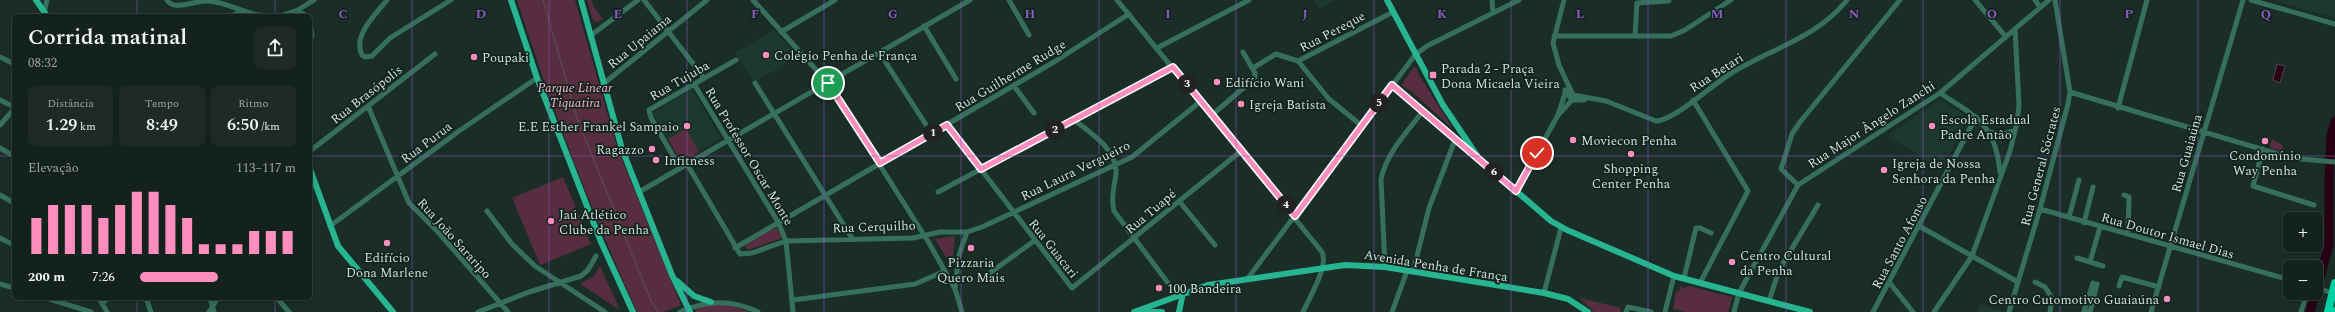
<!DOCTYPE html>
<html lang="pt">
<meta charset="utf-8">
<style>
:root{--surface:#14221d;--page:#1d2a26;--text:#f1f3f6;--muted:#9da4a4;--line:#333f3b;--accent:#fe8ebe}
body{margin:0;font-family:Spectral,serif;background:var(--page);color:var(--text);height:100vh;display:flex;flex-direction:column;font-size:15px;white-space:nowrap}
*{box-sizing:border-box;margin:0}
p{font-size:13px;color:var(--muted)}
.icon{flex:none;width:22px;height:22px;fill:none;stroke:currentColor;stroke-width:2;stroke-linecap:round;stroke-linejoin:round}
.map{position:relative;flex:1;overflow:hidden}
.drawer{position:absolute;left:12px;top:14px;width:300px;height:286px;display:flex;flex-direction:column;background:var(--surface);border-radius:6px;box-shadow:0 2px 10px #0003,0 0 0 1px var(--line)}
.drawer>*{flex:none}
.controls{position:absolute;left:2283px;top:212px;display:grid;gap:8px}
.controls a{display:grid;place-items:center;width:40px;height:40px;border-radius:6px;background:var(--surface);box-shadow:0 2px 10px #0003,0 0 0 1px var(--line);font-size:20px}
.pin{position:absolute;display:grid;place-items:center;width:34px;height:34px;color:#fff;margin:-17px;border:2px solid #fff;border-radius:50%;box-shadow:0 1px 4px #0007}
.km{position:absolute;width:20px;height:20px;margin:-10px;border-radius:50%;background:#222;color:#fff;font-size:11px;line-height:20px;text-align:center}
.round{display:grid;place-items:center;flex:none;width:42px;height:42px;border-radius:6px;background:var(--page)}
.overview{display:flex;align-items:center;justify-content:space-between;height:68px;padding:0 16px}
h1{font-size:22px;font-weight:600;line-height:30px}
.stats{display:grid;grid-template-columns:repeat(3,1fr);gap:6px;height:68px;padding:4px 16px}
.stats div{display:grid;align-content:center;border-radius:6px;background:var(--page);text-align:center}
.stats b{font-size:17px;font-weight:600}
.stats small{font-size:11px;font-weight:400}
.stats p{font-size:11px}
.chart{height:112px;padding:8px 16px}
.chart p{display:flex;justify-content:space-between}
.chart svg{width:100%;height:72px;margin-top:4px;stroke:var(--accent);stroke-width:6}
ul{padding:0 16px;list-style:none;font-size:13px}
li{display:grid;grid-template-columns:64px 48px 1fr;align-items:center;height:30px}
li i{height:10px;border-radius:5px;background:var(--accent)}
.map>svg:first-child{display:block}
.built{fill:#1d392f}
.green{fill:#572d3f}
.water{fill:#290115;stroke:#5c4450}
.lines{fill:none;stroke-linecap:round;stroke-linejoin:round}
.stream{stroke:#5c4450;stroke-width:1.5}
.river{stroke:#290115;stroke-width:9}
.minor{stroke:#36705d;stroke-width:5}
.major{stroke:#26b590;stroke-width:6}
.highway{stroke:#03d1a4;stroke-width:8}
.highway-bridge{stroke:#03d1a4;stroke-width:8}
.route-casing{stroke:#fff;stroke-width:8}
.route{stroke:#fe8ebe;stroke-width:5}
.grid{fill:none;stroke:#9159c6;stroke-width:1;stroke-opacity:0.55}
.poi-dot{fill:#fe8ebe;stroke:#11241d;stroke-width:1.5}
.labels{text-anchor:middle;stroke-width:3.5;stroke-linejoin:round;paint-order:stroke}
.street-label{font-size:13px;fill:#d3dfda;stroke:#11241d}
.poi-label{font-size:13px;fill:#d3dfda;stroke:#11241d;text-anchor:start}
.park-label{font-size:13px;font-style:italic;fill:#feb1d0;stroke:#11241d}
.grid-label{font-size:13px;text-anchor:middle;font-weight:bold;fill:#9159c6;stroke:#11241d;stroke-width:3.5;stroke-linejoin:round;paint-order:stroke}
</style>
<div class="map">
<svg width="2335" height="312" viewBox="0 0 2335 312">
<rect width="100%" height="100%" fill="#1a2e27"/>
<!-- built -->
<path class="built" d="M1314,0H1336L1319,9Z
M2273,0H2335V18Z
M774,30L798,56L754,83L735,53Z
M692,89L721,138L680,162L652,113Z
M1940,100L1968,117L1942,169L1887,136Z
M1980,304L2004,312H1977Z"/>
<!-- green -->
<path class="green" d="M517,0H575L617,147L681,305L664,312H637C591,211 551,106 517,0Z
M587,0H591L594,7L603,19L596,22L593,20Z
M1414,67L1417,68L1419,75L1453,129L1411,91L1401,85Z
M686,129L699,152L681,162L668,139Z
M2272,139L2282,145L2285,152L2270,148Z
M563,177L591,244L540,265L512,198Z
M777,228L782,238L748,250L745,246L759,235Z
M955,236L952,267L935,239Z
M600,266L620,310L580,284L594,276Z
M1681,285L1683,288L1689,286L1732,297L1728,312H1687L1673,309L1676,292L1681,289L1679,286Z
M1580,298L1621,308L1620,312H1594Z
M710,305H728L750,312H696L694,309Z"/>
<!-- water -->
<path class="water" d="M2277,64L2285,66L2280,83L2273,80Z"/>
<g class="lines">
<!-- stream -->
<path class="stream" d="M543,0L578,121L651,301L658,312"/>
<!-- river -->
<path class="river" d="M2310,312L2329,245V177L2331,136L2335,121"/>
<!-- minor -->
<path class="minor" d="M167,0C174,12 196,0 208,1C227,2 245,14 264,16
M387,0C376,14 352,36 362,55L365,57L372,56L390,38L451,0
M644,0L704,78
M753,0L828,83L929,243L955,289L962,312
M1009,0L1029,35
M1117,0L1322,252C1329,266 1309,298 1303,312
M1492,0L1493,13
M1564,0L1553,43L1559,65L1573,95L1606,101L1656,121C1675,120 1712,85 1730,74C1770,49 1817,38 1847,0
M1975,0L2006,37
M2035,0L2040,7
M2251,0L2335,24
M298,10L306,16
M44,13L47,0
M231,16L242,11
M280,16L298,10L314,0
M310,23L312,35L310,41
M924,26L956,79
M781,32L835,0
M590,36L638,0
M1554,36H1671L1685,30L1731,0
M1635,36L1637,3L1669,1
M1157,48L1249,0
M879,52L932,134
M0,57L14,64
M1298,61L1393,12
M1298,61L1329,99L1362,126
M1253,68L1276,54L1298,61
M755,83L852,238
M603,84L707,0
M694,84L778,222L786,241L793,312
M1392,85L1476,157
M1014,86L1034,113
M1565,90L1572,100H1584L1587,98
M2070,92L2291,158L2335,162
M1940,93C1977,118 1995,123 2000,172
M0,100L14,107
M1693,100L1748,191L1700,283
M368,106L409,203L438,232L508,312
M2118,108L2147,0
M1559,114L1572,100
M1212,115L1255,78V73L1243,52
M1074,120C1090,132 1118,150 1116,174C1114,187 1111,198 1114,211L1177,295
M0,125L14,109
M947,125L1072,288L1241,151
M1990,132L2001,135L2015,130
M0,148L14,156
M2263,149L2253,186L2314,205
M310,151L435,54
M687,164L740,254L752,253L786,241L913,238L940,232H967L982,227L1132,157L1201,101
M680,168L651,118L649,110L736,60
M1798,185L1781,169L1792,134L1800,122L1900,0
M1516,191L1558,115L1566,90
M639,192L970,0
M938,192L1173,67
M0,195L14,203
M2124,195L2129,197L2128,234
M1179,201L1215,245
M2040,209L2290,280
M487,211L512,244L535,266L605,312
M2069,217L2079,180
M2084,223L2093,187
M330,226L459,131L537,78
M1919,226L2018,282
M0,238L14,245
M735,248L1054,62L1129,14
M2077,258L2103,266
M2090,262L2100,227
M1385,267L1381,179C1387,152 1407,132 1423,111
M1413,272L1429,208L1455,140
M987,275L1034,241
M1248,278L1415,55L1427,46L1519,0
M1684,278L1696,228H1700L1711,233
M1889,282L1913,312
M2035,282L2045,287L2052,298L2050,312
M0,284L14,288
M2119,286L2122,277L2159,287
M2316,287L2334,294
M955,288L959,255L967,232
M1544,293L1561,228
M46,298L91,312
M99,298L107,312
M146,298L151,312
M210,298L214,312
M277,298L289,312
M793,300L915,284L945,271
M1769,301L1779,270L1818,205
M102,304L108,298
M209,312L218,298
M478,312L529,292L581,276L588,270L596,256
M680,312C706,300 732,299 758,312
M1392,312L1407,271
M1626,312L1628,307L1651,312
M1665,312L1674,276
M1734,312L1739,293L1798,185L1940,93L2049,0
M1873,312L1976,117
M1934,312L1972,256L2010,151L2017,123L2019,105L2015,29
M2009,312L2040,209L2068,104L2070,92L2055,0
M2088,312L2084,311L2093,283
M2090,312L2097,284
M2151,312L2243,0
M2301,312L2307,293"/>
<!-- major -->
<path class="major" d="M36,0L47,16
M511,0L537,78L601,242L633,312
M581,0L622,149L672,275L690,312
M1387,0L1443,105L1480,160L1551,221L1567,230L1674,276L1810,312
M310,169L338,246L393,312
M677,281L694,296L711,302
M1134,312L1208,285L1345,265L1385,267L1544,293L1568,299L1588,312
M1143,312H1162
M1179,312L1183,293"/>
<!-- highway -->
<path class="highway" d="M2335,312V311"/>
<!-- highway-bridge -->
<path class="highway-bridge" d="M2328,312L2335,283"/>
</g>
<g class="lines">
<defs>
<path id="route" d="M828,83L880,163L947,125L981,169L1173,67L1295,216L1392,85L1516,191L1537,153"/>
</defs>
<!-- route casing -->
<use href="#route" class="route-casing"/>
<!-- route -->
<use href="#route" class="route"/>
</g>
<!-- grid -->
<path class="grid" d="M137,0V16M275,0V16M412,0V312M549,0V312M687,0V312M824,0V312M961,0V312M1099,0V312M1236,0V312M1374,0V312M1511,0V312M1648,0V312M1786,0V312M1923,0V312M2060,0V312M2198,0V312M0,156H14M310,156H2335M137,298V312M275,298V312"/>
<!-- markers -->
<g class="poi-dot">
<circle cx="766" cy="55" r="4"/>
<circle cx="474" cy="57" r="4"/>
<rect x="1429" y="71" width="8" height="8" rx="2"/>
<circle cx="1217" cy="82" r="4"/>
<circle cx="1241" cy="104" r="4"/>
<circle cx="687" cy="126" r="4"/>
<circle cx="1932" cy="126" r="4"/>
<circle cx="1573" cy="140" r="4"/>
<circle cx="2265" cy="141" r="4"/>
<circle cx="652" cy="149" r="4"/>
<circle cx="1631" cy="154" r="4"/>
<circle cx="656" cy="160" r="4"/>
<circle cx="1884" cy="170" r="4"/>
<circle cx="551" cy="221" r="4"/>
<circle cx="387" cy="243" r="4"/>
<circle cx="971" cy="248" r="4"/>
<circle cx="1732" cy="262" r="4"/>
<circle cx="1159" cy="288" r="4"/>
<circle cx="2167" cy="299" r="4"/>
</g>
<g class="labels">
<!-- street labels -->
<g class="street-label">
<text transform="translate(1332 31) rotate(-28)" y="5">Rua Pereque</text>
<text transform="translate(639 41) rotate(-39)" y="5">Rua Upaiama</text>
<text transform="translate(1716 72) rotate(-33)" y="5">Rua Betari</text>
<text transform="translate(1010 75) rotate(-31)" y="5">Rua Guilherme Rudge</text>
<text transform="translate(679 80) rotate(-30)" y="5">Rua Tujuba</text>
<text transform="translate(366 94) rotate(-38)" y="5">Rua Brasópolis</text>
<text transform="translate(1871 124) rotate(-33)" y="5">Rua Major Ângelo Zanchi</text>
<text transform="translate(426 142) rotate(-37)" y="5">Rua Purua</text>
<text transform="translate(2186 153) rotate(-74)" y="5">Rua Guaiaúna</text>
<text transform="translate(750 156) rotate(59)" y="5">Rua Professor Oscar Monte</text>
<text transform="translate(2040 166) rotate(-75)" y="5">Rua General Sócrates</text>
<text transform="translate(1075 170) rotate(-26)" y="5">Rua Laura Vergueiro</text>
<text transform="translate(1150 211) rotate(-40)" y="5">Rua Tuapé</text>
<text transform="translate(874 226) rotate(-2)" y="5">Rua Cerquilho</text>
<text transform="translate(2168 235) rotate(16)" y="5">Rua Doutor Ismael Dias</text>
<text transform="translate(455 238) rotate(48)" y="5">Rua João Sararipo</text>
<text transform="translate(1899 242) rotate(-62)" y="5">Rua Santo Afonso</text>
<text transform="translate(1054 248) rotate(52)" y="5">Rua Guacari</text>
<text transform="translate(1436 265) rotate(9)" y="5">Avenida Penha de França</text>
</g>
<!-- poi labels -->
<g class="poi-label">
<text x="774" y="60">Colégio Penha de França</text>
<text x="482" y="62">Poupaki</text>
<text x="1441" y="73">Parada 2 - Praça<tspan x="1441" dy="15">Dona Micaela Vieira</tspan></text>
<text x="1225" y="87">Edifício Wani</text>
<text x="1249" y="109">Igreja Batista</text>
<text x="1940" y="124">Escola Estadual<tspan x="1940" dy="15">Padre Antão</tspan></text>
<text x="679" y="131" text-anchor="end">E.E Esther Frankel Sampaio</text>
<text x="1581" y="145">Moviecon Penha</text>
<text x="644" y="154" text-anchor="end">Ragazzo</text>
<text x="2265" y="160" text-anchor="middle">Condomínio<tspan x="2265" dy="15">Way Penha</tspan></text>
<text x="664" y="165">Infitness</text>
<text x="1892" y="168">Igreja de Nossa<tspan x="1892" dy="15">Senhora da Penha</tspan></text>
<text x="1631" y="173" text-anchor="middle">Shopping<tspan x="1631" dy="15">Center Penha</tspan></text>
<text x="559" y="219">Jaú Atlético<tspan x="559" dy="15">Clube da Penha</tspan></text>
<text x="1740" y="260">Centro Cultural<tspan x="1740" dy="15">da Penha</tspan></text>
<text x="387" y="262" text-anchor="middle">Edifício<tspan x="387" dy="15">Dona Marlene</tspan></text>
<text x="971" y="267" text-anchor="middle">Pizzaria<tspan x="971" dy="15">Quero Mais</tspan></text>
<text x="1167" y="293">100 Bandeira</text>
<text x="2159" y="304" text-anchor="end">Centro Cutomotivo Guaiaúna</text>
</g>
<!-- park labels -->
<g class="park-label">
<text x="575" y="92">Parque Linear<tspan x="575" dy="15">Tiquatira</tspan></text>
</g>
</g>
<g class="grid-label">
<text x="343" y="18">C</text>
<text x="481" y="18">D</text>
<text x="618" y="18">E</text>
<text x="755" y="18">F</text>
<text x="893" y="18">G</text>
<text x="1030" y="18">H</text>
<text x="1168" y="18">I</text>
<text x="1305" y="18">J</text>
<text x="1442" y="18">K</text>
<text x="1580" y="18">L</text>
<text x="1717" y="18">M</text>
<text x="1854" y="18">N</text>
<text x="1992" y="18">O</text>
<text x="2129" y="18">P</text>
<text x="2266" y="18">Q</text>
</g>
</svg>
<div class="controls">
<a>+</a>
<a>−</a>
</div>
<div class="pin" style="left:828px;top:83px;background:#1e9e55"><svg class="icon" aria-label="arrive" viewBox="0 0 24 24"><path d="M6 21V4h12l-3 4 3 4H6"/></svg></div>
<div class="pin" style="left:1537px;top:153px;background:#d93025"><svg class="icon" aria-label="check" viewBox="0 0 24 24"><path d="M5 12l5 5 9-10"/></svg></div>
<b class="km" style="left:933px;top:133px">1</b>
<b class="km" style="left:1055px;top:130px">2</b>
<b class="km" style="left:1187px;top:84px">3</b>
<b class="km" style="left:1286px;top:205px">4</b>
<b class="km" style="left:1379px;top:103px">5</b>
<b class="km" style="left:1494px;top:172px">6</b>
<section class="drawer">
<div class="overview"><div><h1>Corrida matinal</h1><p>08:32</p></div><a class="round"><svg class="icon" aria-label="share" viewBox="0 0 24 24"><path d="M12 15V3M7 8l5-5 5 5M5 13v7h14v-7"/></svg></a></div>
<div class="stats">
<div><p>Distância</p><b>1.29<small> km</small></b></div>
<div><p>Tempo</p><b>8:49</b></div>
<div><p>Ritmo</p><b>6:50<small> /km</small></b></div>
</div>
<div class="chart"><p><span>Elevação</span>113–117 m</p>
<svg viewBox="0 0 160 44" preserveAspectRatio="none"><path d="M5 44V22M15 44V14M25 44V14M35 44V14M45 44V22M55 44V14M65 44V6M75 44V6M85 44V14M95 44V22M105 44V38M115 44V38M125 44V38M135 44V30M145 44V30M155 44V30"/></svg>
</div>
<ul>
<li><b>200 m</b>7:26<i style="width:50%"></i></li>
</ul>
</section>
</div>
